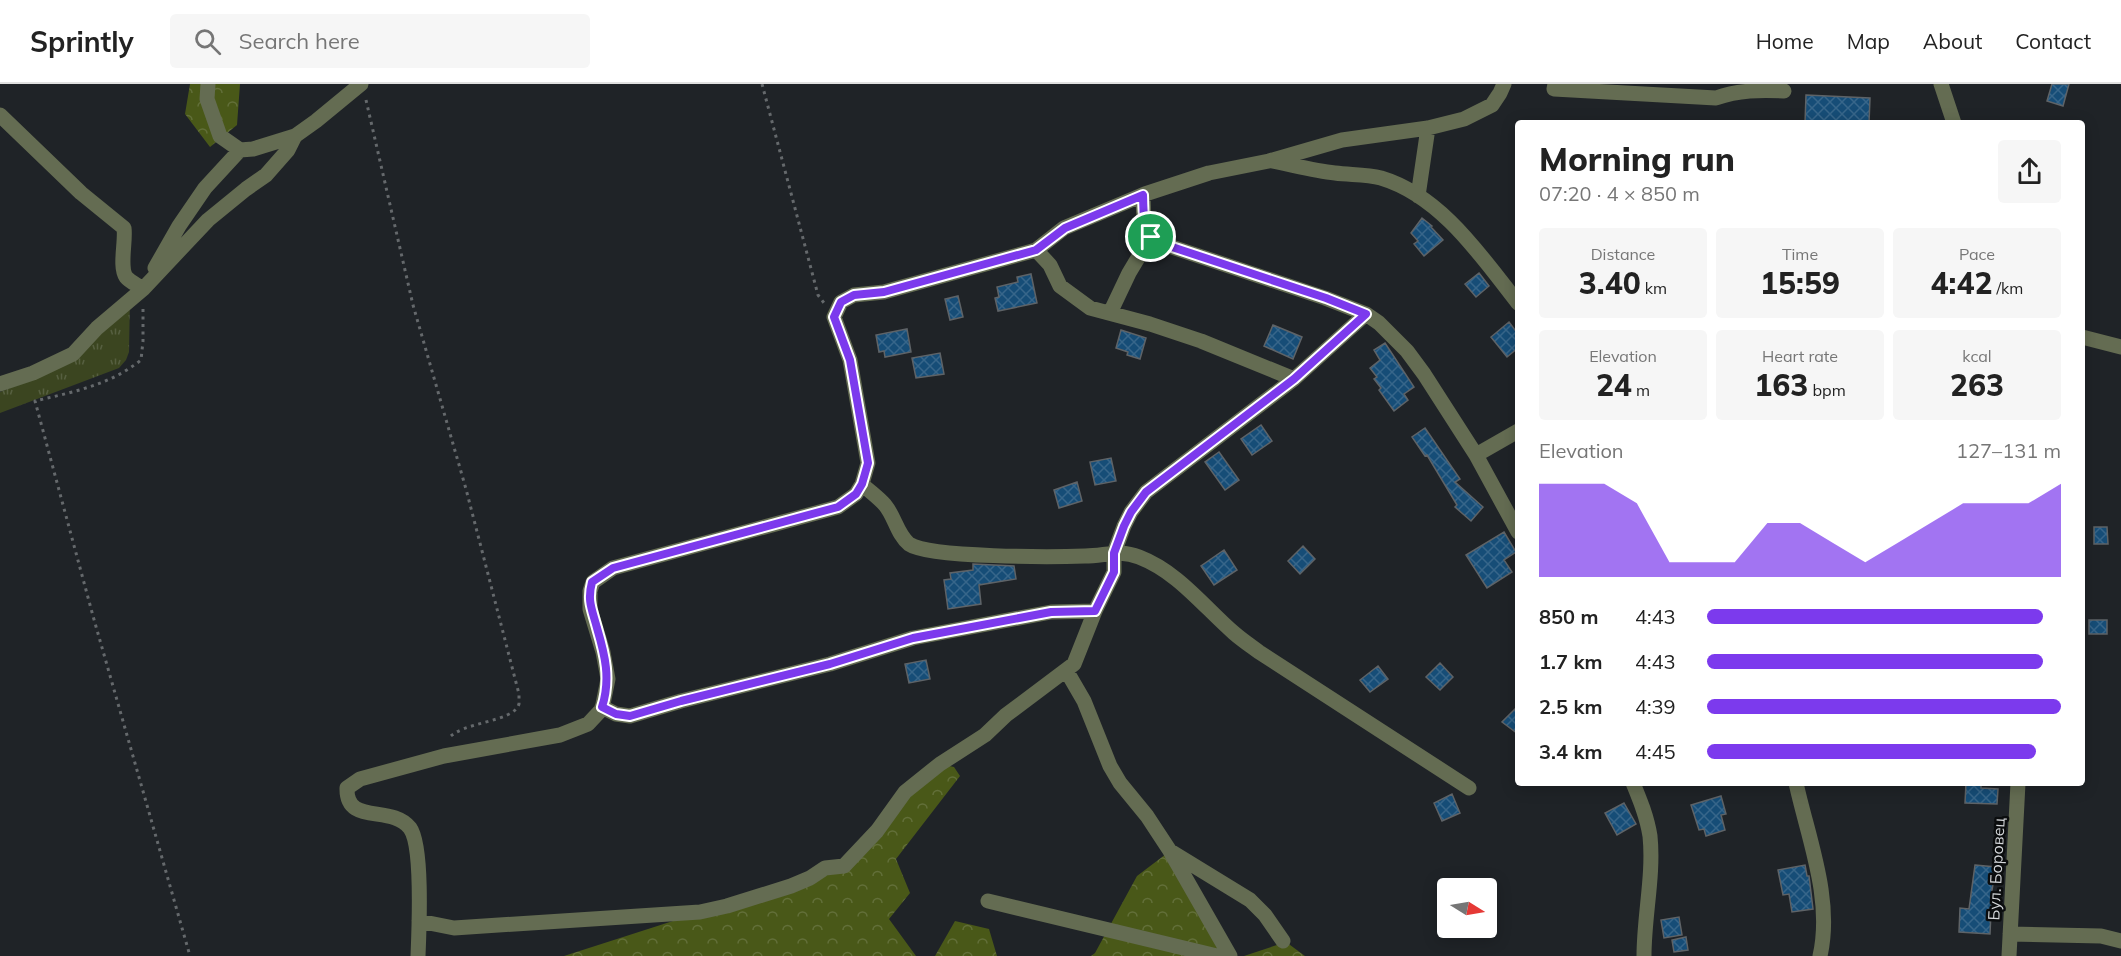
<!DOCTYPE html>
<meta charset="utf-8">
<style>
:root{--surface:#fff;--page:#f6f6f6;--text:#222;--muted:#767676;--line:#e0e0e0;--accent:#7c3aed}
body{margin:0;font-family:Mulish,sans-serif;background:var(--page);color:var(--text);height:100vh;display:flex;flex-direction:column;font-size:22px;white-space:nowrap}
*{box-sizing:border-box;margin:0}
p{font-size:20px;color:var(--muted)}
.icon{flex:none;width:33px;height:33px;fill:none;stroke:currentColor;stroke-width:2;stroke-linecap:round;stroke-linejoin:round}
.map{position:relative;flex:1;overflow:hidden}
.panel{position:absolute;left:1515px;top:36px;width:570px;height:666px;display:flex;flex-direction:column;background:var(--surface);border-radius:6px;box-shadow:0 3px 15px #0003}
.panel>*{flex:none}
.needle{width:39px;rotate:101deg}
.fabs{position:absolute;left:1437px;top:794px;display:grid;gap:12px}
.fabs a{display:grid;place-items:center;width:60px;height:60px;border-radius:6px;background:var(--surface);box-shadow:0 3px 15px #0003;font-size:30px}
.pin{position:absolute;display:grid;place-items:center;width:51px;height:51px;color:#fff;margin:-26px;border:3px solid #fff;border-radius:50%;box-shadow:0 2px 6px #0007}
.round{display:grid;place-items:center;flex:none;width:63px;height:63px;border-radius:6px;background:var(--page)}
.head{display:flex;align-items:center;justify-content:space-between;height:102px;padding:0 24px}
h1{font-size:33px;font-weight:800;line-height:45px}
.metrics{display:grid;grid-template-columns:repeat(3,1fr);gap:9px;height:102px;padding:6px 24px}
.metrics div{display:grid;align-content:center;border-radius:6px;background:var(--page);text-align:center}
.metrics b{font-size:30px;font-weight:800}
.metrics small{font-size:16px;font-weight:400}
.metrics p{font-size:16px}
.chart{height:168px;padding:12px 24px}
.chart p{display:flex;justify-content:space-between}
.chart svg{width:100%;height:108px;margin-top:6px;fill:var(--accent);opacity:.7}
ul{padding:0 24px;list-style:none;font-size:20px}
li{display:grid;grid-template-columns:96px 72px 1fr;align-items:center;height:45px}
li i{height:15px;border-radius:8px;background:var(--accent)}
header{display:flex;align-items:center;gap:36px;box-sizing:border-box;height:84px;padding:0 30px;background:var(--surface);border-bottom:2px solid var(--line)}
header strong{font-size:28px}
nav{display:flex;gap:33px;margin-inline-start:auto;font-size:21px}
.search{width:420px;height:54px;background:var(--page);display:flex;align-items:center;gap:15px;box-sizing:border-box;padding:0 21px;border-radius:6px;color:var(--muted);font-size:22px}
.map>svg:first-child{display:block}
.grass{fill:url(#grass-tufts)}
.forest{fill:url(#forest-crowns)}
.building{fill:url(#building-cross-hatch);stroke:#5e6367;stroke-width:1.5}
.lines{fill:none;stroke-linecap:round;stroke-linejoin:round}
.path{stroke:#65696c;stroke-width:3;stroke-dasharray:3 4.5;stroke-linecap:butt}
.minor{stroke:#646c52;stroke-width:15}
.route-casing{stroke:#fff;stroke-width:12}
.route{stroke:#7c3aed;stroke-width:8}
.labels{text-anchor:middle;stroke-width:5;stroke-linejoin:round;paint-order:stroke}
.street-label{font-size:16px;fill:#d4d7da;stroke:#0b0d0e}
</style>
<header>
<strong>Sprintly</strong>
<div class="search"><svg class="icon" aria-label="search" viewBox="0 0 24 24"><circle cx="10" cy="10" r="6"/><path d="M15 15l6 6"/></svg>Search here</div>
<nav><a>Home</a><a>Map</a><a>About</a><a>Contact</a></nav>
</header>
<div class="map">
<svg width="2121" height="872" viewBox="0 0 2121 872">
<defs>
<pattern id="grass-tufts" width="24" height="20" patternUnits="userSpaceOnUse" patternTransform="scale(1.5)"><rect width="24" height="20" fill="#3b4520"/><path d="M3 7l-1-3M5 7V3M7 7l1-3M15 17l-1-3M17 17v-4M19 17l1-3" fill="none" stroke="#565f40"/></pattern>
<pattern id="forest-crowns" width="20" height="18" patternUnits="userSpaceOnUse" patternTransform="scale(1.5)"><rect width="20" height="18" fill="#495818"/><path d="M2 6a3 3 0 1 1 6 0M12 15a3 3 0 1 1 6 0" fill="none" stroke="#626f39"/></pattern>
<pattern id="building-cross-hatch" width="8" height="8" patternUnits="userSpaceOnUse" patternTransform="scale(1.5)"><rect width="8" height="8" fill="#164d77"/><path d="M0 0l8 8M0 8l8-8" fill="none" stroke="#37668a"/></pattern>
</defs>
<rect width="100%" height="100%" fill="#1f2327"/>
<!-- grass -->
<path class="grass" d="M130,214L129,268L126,276L119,284L0,329V308L10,304L99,246Z"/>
<!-- forest -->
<path class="forest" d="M190,0H240L237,41L210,63L185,30Z
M940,680L954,683L960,692L896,775L910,809L889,835L916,872H564L844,782Z
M1170,767L1230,872H1091L1095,869L1137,792Z
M955,837L989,845L997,872H935Z
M1286,858L1305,872H1244Z"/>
<!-- building -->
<path class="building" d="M2052,0H2069L2063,22L2047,17Z
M1806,11L1870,14L1869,39H1805Z
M1422,134L1432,142L1431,143L1443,156L1424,172L1414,160L1418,157L1411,149Z
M1479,189L1489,202L1476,213L1465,200Z
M1031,190L1037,219L998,227L995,214L999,213L997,203L1018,198L1017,193Z
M958,212L963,233L950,236L945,215Z
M1509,238L1518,250V264L1507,273L1491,253Z
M1273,241L1302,253L1293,275L1264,262Z
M907,245L911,268L885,273L884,267L879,268L876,251Z
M1121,246L1146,254L1140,275L1127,271L1128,268L1116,264Z
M1385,259L1414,303L1404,310L1408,316L1394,327L1379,306L1381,304L1374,295L1377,293L1370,284L1380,276L1374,266Z
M940,269L944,290L916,294L912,274Z
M1261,341L1272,357L1252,371L1241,355Z
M1425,344L1460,395L1455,398L1483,423L1471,437L1455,423L1457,421L1427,371L1425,372L1412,353Z
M1219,368L1239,396L1225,406L1205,378Z
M1111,374L1116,397L1095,401L1090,378Z
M1077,398L1082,417L1059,424L1054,406Z
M2094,443H2107L2108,460H2094Z
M1504,448L1516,468L1504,476L1512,488L1487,504L1466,471Z
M1303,462L1315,475L1300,490L1288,477Z
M1224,466L1237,486L1214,501L1201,482Z
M973,480L1014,482L1016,495L979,501L981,520L948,525L944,496L951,495L950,489L973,486Z
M2089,536H2107V550H2089Z
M926,576L930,595L909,599L905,580Z
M1440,579L1453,593L1440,606L1426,593Z
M1378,582L1388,595L1370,608L1360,596Z
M1518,622V650L1502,638Z
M1966,699L1981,700V704L1998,705L1997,720L1965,719Z
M1452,710L1460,729L1442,737L1434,719Z
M1721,712L1726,730L1721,731L1725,746L1706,752L1704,745L1699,746L1691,721Z
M1624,719L1636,740L1617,751L1605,729Z
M1805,781L1807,792H1809L1813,825L1792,828L1789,810L1783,811L1778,786Z
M1975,781L1996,783L1992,806L1990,850L1959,848L1960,824L1969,825Z
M1679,833L1682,851L1664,854L1661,836Z
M1686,853L1688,866L1674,868L1672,856Z"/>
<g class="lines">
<!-- path -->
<path class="path" d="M762,0L818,211L824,219
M366,16L413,221L466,405L519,610C519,613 519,616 519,620C513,639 462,637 448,655
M143,225V257L141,276C110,301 73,308 35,317L93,532L190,872"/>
<!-- minor -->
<path class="minor" d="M208,0L207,15L220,52L240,66L253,65L295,52
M1555,0L1554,5L1716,14C1739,6 1760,6 1784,7
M1941,0L1954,39
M0,31L81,109L124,144C126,157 119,183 126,193C130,198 138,201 143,205
M1272,77C1293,81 1314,87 1335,89C1351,91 1366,90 1381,94C1441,112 1481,172 1518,219
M1143,111C1144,135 1141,147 1163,160L1325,214L1366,230L1379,239L1407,267L1424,290L1476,371L1518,448
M1418,112L1428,44
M1036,166L1050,181L1060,202L1090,224L1150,240L1201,257L1294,295
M155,184L179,142L205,104L240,66
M1110,229L1129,189L1141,169L1156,156
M2082,253L2121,263
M0,300L33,289L73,270L97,244L143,205L208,136L246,105L266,91L288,66L295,52L316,37L361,0
M1476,371L1518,347
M862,400C869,407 878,413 885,421C895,433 897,450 909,460C929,474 1056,473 1085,472C1105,472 1119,465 1139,473C1178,488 1203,522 1234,549C1242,556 1251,562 1259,568L1469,704
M1066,586L1084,617L1110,682L1120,699L1147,732L1170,767
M602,623L616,630L630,632L681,617L830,580L913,554L1051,528L1095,527
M1633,699C1640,716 1647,733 1650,752C1654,791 1644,832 1644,872
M1796,699C1808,754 1833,815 1820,872
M988,817L1217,872
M419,837L454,844L700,828L727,822L791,802L810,794L825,784L844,782L877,747L905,708L940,680L985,651L1006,631L1074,580L1095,527L1114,488V469L1124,442L1131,428L1146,408L1294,295L1366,230
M2010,850L2101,852L2121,857
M418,872C419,847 423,762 410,744C391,720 346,742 347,704L360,695L444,672L560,651L588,640L602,625L608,595L603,568L590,525V507L593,498L613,484L838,423L856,410L862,400L868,379L850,276L834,233L841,218L854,211L884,208L1036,166L1064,144L1145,110L1209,89L1269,77L1342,56L1428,44L1464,35L1492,21L1500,9L1504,0
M1230,872L1170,767L1250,816L1265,831L1283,857
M2009,872L2018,699"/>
</g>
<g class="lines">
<defs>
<path id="route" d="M1143,111C1144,134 1141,147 1163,160L1326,214L1366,230L1294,295L1146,408L1131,428L1124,442L1114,469V488L1095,527L1051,528L913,554L830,580L681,617L630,632L616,630L602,623C611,595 605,571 597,544C592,525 587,517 592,498L613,484L838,423L856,410L862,400L868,379L850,276L834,233L841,218L854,211L884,208L1036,166L1065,144Z"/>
</defs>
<!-- route casing -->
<use href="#route" class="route-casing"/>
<!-- route -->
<use href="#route" class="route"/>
</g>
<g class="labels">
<!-- street labels -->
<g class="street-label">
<text transform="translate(1996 785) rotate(-87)" y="6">Бул. Боровец</text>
</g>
</g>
</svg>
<div class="fabs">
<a><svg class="needle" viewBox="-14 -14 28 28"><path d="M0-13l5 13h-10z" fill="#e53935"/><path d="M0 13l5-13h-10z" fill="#767676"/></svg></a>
</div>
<div class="pin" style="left:1151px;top:153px;background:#1e9e55"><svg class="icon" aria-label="arrive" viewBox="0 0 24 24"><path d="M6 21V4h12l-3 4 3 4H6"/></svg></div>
<section class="panel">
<div class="head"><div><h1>Morning run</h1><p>07:20 · 4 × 850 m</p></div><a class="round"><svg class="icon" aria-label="share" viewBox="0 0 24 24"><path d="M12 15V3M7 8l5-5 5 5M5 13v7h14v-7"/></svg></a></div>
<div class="metrics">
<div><p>Distance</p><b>3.40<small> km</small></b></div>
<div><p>Time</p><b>15:59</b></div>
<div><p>Pace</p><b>4:42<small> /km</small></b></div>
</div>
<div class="metrics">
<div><p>Elevation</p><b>24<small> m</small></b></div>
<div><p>Heart rate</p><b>163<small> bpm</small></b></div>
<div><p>kcal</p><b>263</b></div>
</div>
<div class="chart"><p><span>Elevation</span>127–131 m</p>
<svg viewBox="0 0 160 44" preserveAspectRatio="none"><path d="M0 44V6L10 6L20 6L30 14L40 38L50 38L60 38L70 22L80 22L90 30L100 38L110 30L120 22L130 14L140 14L150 14L160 6V44z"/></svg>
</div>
<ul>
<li><b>850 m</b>4:43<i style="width:95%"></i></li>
<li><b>1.7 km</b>4:43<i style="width:95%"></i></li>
<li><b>2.5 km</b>4:39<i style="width:100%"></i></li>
<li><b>3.4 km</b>4:45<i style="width:93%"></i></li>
</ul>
</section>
</div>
